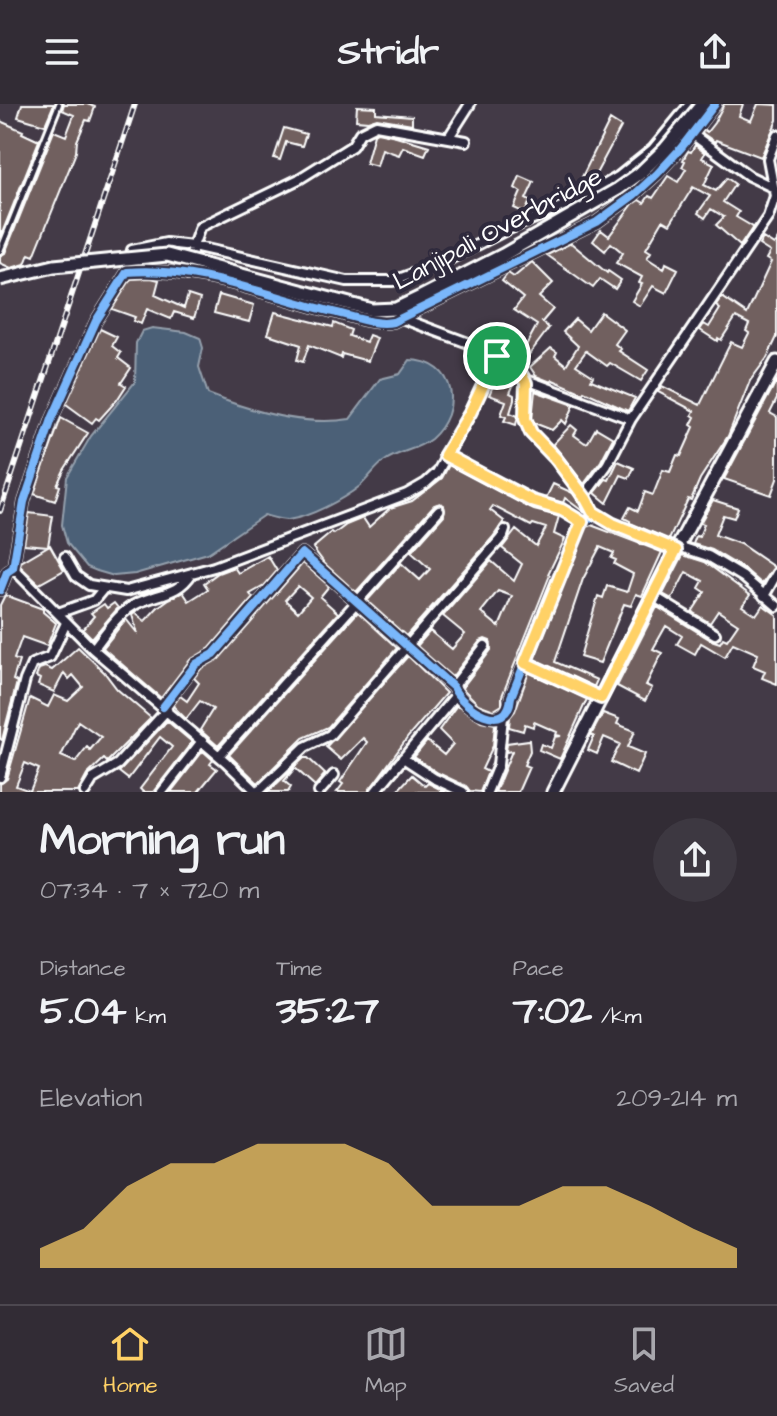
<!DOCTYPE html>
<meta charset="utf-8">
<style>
:root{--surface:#322c35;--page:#3d3841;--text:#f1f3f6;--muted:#a8a7ad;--line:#4d4850;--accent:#ffd166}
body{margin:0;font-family:"Architects Daughter",sans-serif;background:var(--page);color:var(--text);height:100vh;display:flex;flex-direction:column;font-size:30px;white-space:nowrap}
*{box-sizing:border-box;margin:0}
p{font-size:26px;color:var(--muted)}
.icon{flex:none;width:44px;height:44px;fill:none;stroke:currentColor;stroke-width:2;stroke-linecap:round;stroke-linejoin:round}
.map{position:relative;height:688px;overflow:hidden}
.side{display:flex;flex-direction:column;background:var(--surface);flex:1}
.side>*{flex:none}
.pin{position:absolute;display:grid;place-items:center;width:68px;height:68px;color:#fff;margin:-34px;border:4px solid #fff;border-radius:50%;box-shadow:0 2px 8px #0007}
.round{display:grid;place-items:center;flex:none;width:84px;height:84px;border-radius:42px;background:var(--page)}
.summary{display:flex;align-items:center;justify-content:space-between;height:136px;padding:0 40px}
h1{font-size:44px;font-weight:700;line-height:60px}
.stats{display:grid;grid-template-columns:repeat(3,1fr);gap:12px;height:136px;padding:8px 40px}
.stats div{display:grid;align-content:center}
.stats b{font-size:40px;font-weight:700}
.stats small{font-size:22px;font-weight:400}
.stats p{font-size:22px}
.chart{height:224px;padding:16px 40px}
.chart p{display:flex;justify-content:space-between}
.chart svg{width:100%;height:144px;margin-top:8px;fill:var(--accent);opacity:.7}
header{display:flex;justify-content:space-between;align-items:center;height:104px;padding:0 40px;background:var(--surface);font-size:36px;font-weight:700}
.dock{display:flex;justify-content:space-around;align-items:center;height:112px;border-top:2px solid var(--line);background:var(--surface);font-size:22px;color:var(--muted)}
.dock a{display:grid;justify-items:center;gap:4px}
.dock .selected{color:var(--accent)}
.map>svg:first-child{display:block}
.water{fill:#4c6077;stroke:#94a0ad;stroke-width:2}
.building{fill:#71605e;stroke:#fff;stroke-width:2;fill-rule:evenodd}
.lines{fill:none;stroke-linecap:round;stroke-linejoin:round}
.lane-casing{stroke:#fff;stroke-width:10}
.street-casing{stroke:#fff;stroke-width:14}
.secondary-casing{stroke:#fff;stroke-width:17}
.lane{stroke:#2f2a3d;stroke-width:4}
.street{stroke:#2f2a3d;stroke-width:8}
.secondary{stroke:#2f2a3d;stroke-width:11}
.rail-casing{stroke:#fff;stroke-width:6}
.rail{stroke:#2f2a3d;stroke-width:3;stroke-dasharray:9;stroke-linecap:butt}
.secondary-bridge-casing{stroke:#fff;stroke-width:17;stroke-linecap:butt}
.secondary-bridge{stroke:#2f2a3d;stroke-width:11}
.cycleway-casing{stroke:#2f2a3d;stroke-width:13}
.cycleway{stroke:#7ab7fb;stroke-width:8}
.route-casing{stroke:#fff;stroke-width:16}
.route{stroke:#ffd166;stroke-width:10}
.labels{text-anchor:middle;stroke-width:8;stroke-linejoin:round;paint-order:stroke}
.street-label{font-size:26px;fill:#fff;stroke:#2f2a3d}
</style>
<header><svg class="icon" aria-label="menu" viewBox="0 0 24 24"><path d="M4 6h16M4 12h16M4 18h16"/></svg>Stridr<svg class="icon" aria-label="share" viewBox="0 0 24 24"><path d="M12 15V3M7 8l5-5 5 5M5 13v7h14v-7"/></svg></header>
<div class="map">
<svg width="777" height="688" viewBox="0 0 777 688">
<rect width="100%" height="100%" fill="#433a47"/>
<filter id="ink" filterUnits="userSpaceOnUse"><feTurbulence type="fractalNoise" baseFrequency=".0125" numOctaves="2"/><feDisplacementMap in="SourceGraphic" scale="16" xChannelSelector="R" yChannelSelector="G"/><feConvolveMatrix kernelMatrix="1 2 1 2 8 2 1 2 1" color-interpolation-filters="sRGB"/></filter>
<g filter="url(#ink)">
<!-- water -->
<path class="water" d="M152,224L186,228L200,234L203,244L199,263L208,290C251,307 304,323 350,315L380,275L400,270L410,256C457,257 463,307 431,335C417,346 400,347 386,356C376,362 369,374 360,382C342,396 310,413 288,416C280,416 271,413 264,411L208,449L135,470L114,472L97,467L87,463L67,439L62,421L67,373L91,332L135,278L136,239L142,227Z"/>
<!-- building -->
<path class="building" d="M22,0H54L45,21L18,13Z
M64,0H87L95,3L90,17L86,16L77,37L76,48L34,152L29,150L25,160L11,164L0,159V152L5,149L54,27L66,32L74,11L62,6Z
M724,0H743L739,12L751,17L758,0L777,1V16L761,53L716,36L715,38L702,29L704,26L707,28L714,19Z
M357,2L376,3V9L412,12V20L377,14L368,17L356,16Z
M610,16L621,23L590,81L580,77Z
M0,17L23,27L22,29L37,36L40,34L0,134Z
M284,24L306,30L302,42L286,38L280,56L274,54Z
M377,28L396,32L429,42L425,51L403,43L399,51L382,45L377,62L366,59L374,30Z
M695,41L705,49L702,54L714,60L704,81L716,87L727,74L735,80L723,98L739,108L736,113L753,123L740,142L716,121L724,113L711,105L705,114L698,109L710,92L693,83L670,120L663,116L646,145L651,148L647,154L664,165L666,159L678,165L666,189L653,182L640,202L632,197L642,180L639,179L642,173L616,159L623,149L611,139L605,147L593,137L601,126L609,132L633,100L639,96L644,99L649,92L653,94L668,72L678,78L686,65L682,63L685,57L683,56L688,47L691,48Z
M520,72L534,78L526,95L530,97L525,109L514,104L521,88L515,84Z
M763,134L774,141L777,136V233L767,254L750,277L728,332L700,375L691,396L688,395L669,436L630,419V417L624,414L630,403L638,407L645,388L653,391L663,366L670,368L677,351L681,352L694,323L691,321L695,313L692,311L694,307L658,288L662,282L700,301L731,238L742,243L749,229L746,227L749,220L736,213L721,236L718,234L717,237L700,226L704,220L709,223L720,205L716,202L722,193L747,210L771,158L766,155L770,148L759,141Z
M571,139L607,169L608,167L621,176L615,185L600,175L593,184L547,151Z
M532,158L553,179L539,193L553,205L542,218L549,224L522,260L518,256L537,221L514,206L523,194L502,177L508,169L514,173Z
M151,174L159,176L155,191L184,204L188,191L200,195L194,214L174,208L171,215L147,205L141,220L133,217L135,213L112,205L131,175Z
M219,191L254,201L249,218L214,209Z
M275,208L333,223L334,219L351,226L349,232L366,238L369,231L377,234L368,257L342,250L341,254L309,241L303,258L297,256L301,241L268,230Z
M601,208L625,226L615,240L621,245L619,247L648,266L641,277L610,259L607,262L586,247L576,261L593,272L591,276L635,294L628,307L584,287L583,289L553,276L551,278L536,272L530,263L551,244L557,248L555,252L566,261L578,242L563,228L575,215L588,226Z
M100,225L117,233L112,242L121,249L118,254L131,264L121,279L126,282L117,296L99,316L96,314L92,319L66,300Z
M498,270L515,277L510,289L514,291V296L510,309L518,312L516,321L504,317L506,313L501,311L506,297L489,291Z
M777,276V295L770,309L777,313V375L771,391L724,375Z
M535,287L574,301L566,320L562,316L552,326L534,319L532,314Z
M61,314L88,329L64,366L57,381L60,382L55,397L34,390Z
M571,321L577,326L574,331L585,339L588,338L596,324L613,334L601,357L584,380L553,340Z
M618,357L634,364L629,374L621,371L607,399L595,389L606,375L609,376Z
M449,361L534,406L559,412L554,430L565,435L548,470L550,471L502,592V601L494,606L478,600L462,584L491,546L490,537L485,535L480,537L452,573L417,542L430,527L452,545L465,530L443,512L491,457L514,477L522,460L502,444L516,426L536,442L546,424L533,420L531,422L493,402L490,406L504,417L493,433L406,532L367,497L401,459L420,476L430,465L411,448L444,411V401L440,399L434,401L356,488L325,460L313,444L332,428L334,430L346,421L363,414L369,423L390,404L412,397L442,374ZM498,487L512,492L499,523L481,508Z
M553,380L573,389L585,409L565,394L563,399L546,394Z
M713,396L738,404L734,414L723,411L715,431L740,440L774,463L762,480L747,467L712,446L693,440L696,432L699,433L704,420L700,419Z
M29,409L53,412L48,442L50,441L64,466L39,480L20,462L21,458L48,442L24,440Z
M591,421L662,448L642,492L636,490L631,502L624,500L600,559L580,553L598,492L603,494L607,482L627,488L633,470L614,460L616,456L611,454L614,449L600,443L583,475L555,558L597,576L594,583L534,555L587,423Z
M683,451L705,458L750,491L742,502L756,511L763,501L777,511V580L762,574L765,567L753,562L758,550L733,539L725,553L701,539L695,550L677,540L682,532L666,522L653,545L662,549L646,581L652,584L645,597L617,582L657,503L711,536L720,539L723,534L727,536L738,520L718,507L710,519L692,508L705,488L699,484L703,477L686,468L672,495L663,490Z
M268,452L277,467L264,482L250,490L253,494L210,544L190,556L161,594L103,544L126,515L138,530L132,511L135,509L145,517L158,503L169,495L183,488L189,497L208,485L204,479L218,469L234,463L238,469Z
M303,459L329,482L320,493L338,509L218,642L200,626L213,605L200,597L186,615L173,602L180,592L187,597L199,579L194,574L201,565L219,555ZM298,482L311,493L298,508L285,496Z
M5,491L43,505V508L56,519L47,542L22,533L14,555L19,557L13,576L17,578L2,636L0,635V501Z
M114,499L118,504L92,534L83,525L94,512L91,509L104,500L107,504Z
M358,508L397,544L328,623L303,634L258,679L229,651Z
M78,543L104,568L117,585L151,614L107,658L104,655L87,671L78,688H0V680L7,675L30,594L48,603L54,591L68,597L83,583L73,571L69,575L64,569L54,588L38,581L40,575L36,573L39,565L45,563L52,566ZM78,617L101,633L90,646L87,643L75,658L61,652ZM25,659L39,665L30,687L16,682Z
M408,552L446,589L408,633L368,688H337L343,680L340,678L367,638L363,634L341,656L326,643Z
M529,568L587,595L560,655L539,646L541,640L551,644L555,633L561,632L556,631L557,628L534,618L533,623L525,620L523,627L509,623L510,613L515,607Z
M457,601L481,617L495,620L493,642L482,665L488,668L480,688L470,687L466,682L438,669L414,653L427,637L444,651L453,640L439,626Z
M603,609L619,615L617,620L635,627L628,643L645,650L636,670L611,658L620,640L604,633L597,650L588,646L594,632L591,631Z
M167,617L192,638L153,688H143L140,685L172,643L160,633L128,675L119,668Z
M529,636L530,647L524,661L529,663L518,688H495L512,647L506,648L507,639Z
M203,647L213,656L210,660L217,665L211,672L198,688H171Z
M304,654H308L325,670L315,682L295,664L284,677L291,683L288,688H268Z
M412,671L425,682L428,679L446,688H396Z"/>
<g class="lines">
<defs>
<path id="lane" d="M0,147L59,0"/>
<path id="street" d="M692,30L749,72L774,84
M449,33L470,0
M129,159L132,146L166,139L193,142L347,177H393L442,159L504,127L578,96L618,73L653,45L690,0
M187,171L193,142L200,123L299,75L352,42L360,29L376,21L466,37
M404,215L487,246L511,259L519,266L526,279L525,315L531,329L556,355L586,395L593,408L613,420L676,446
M524,275L631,315
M445,351L532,397L562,406L582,418
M584,392L607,361L631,315L768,113L775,92L768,55L777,31
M678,442L708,452L743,473L777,502
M65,453L76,472L89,481L126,487L214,463L407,390L426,379L437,369L470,309L497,252
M13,464L93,545L226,658L257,688
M0,486L7,468L13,464L24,398L52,315L96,217L127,168C197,162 265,191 333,208C351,212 375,222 393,218L597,118L634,91L657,70L681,44L715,0
M653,492L715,530
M764,492L777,469
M58,509L94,496L104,484
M93,545C106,529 118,508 138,499C159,489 178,491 192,469
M525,559L601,594
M453,583L485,542
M163,603L196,560L214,550L302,449L453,583C462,604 508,633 511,593L582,418L597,411
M219,652L439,406
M403,654L435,675L463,688
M0,673L25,576L32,560L50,553L66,519
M85,688L93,675L118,660L167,606
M162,688L202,637
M258,688L305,643L330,631L503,432L505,426
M319,688L334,671
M375,688L456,591
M487,688L498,661L503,613"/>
<path id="secondary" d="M553,688L676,446L777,258"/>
</defs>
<!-- lane casing -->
<use href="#lane" class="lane-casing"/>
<!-- street casing -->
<use href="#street" class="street-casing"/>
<!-- secondary casing -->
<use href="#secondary" class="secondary-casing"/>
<!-- lane -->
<use href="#lane" class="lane"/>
<!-- street -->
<use href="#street" class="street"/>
<!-- secondary -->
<use href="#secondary" class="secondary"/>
<defs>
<path id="rail" d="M0,407L135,0"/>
</defs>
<!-- rail casing -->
<use href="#rail" class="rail-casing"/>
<!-- rail -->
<use href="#rail" class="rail"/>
<defs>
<path id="secondary-bridge" d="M0,175L54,162L167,151L372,206L396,205L421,193L503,151L618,85L639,70L665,45L702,0"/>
</defs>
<!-- secondary-bridge casing -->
<use href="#secondary-bridge" class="secondary-bridge-casing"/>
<!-- secondary-bridge -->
<use href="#secondary-bridge" class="secondary-bridge"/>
<defs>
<path id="cycleway" d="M0,486L7,468L13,464L24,398L52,315L96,217L127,168C197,162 265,191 333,208C351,212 375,222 393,218L597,118L634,91L657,70L681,44L715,0
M163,603L196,560L214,550L302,449L453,583C462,604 508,633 511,593L582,418L597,411"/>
</defs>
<!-- cycleway casing -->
<use href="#cycleway" class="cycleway-casing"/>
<!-- cycleway -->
<use href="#cycleway" class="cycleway"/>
</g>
</g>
<g class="lines" filter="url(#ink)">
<defs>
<path id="route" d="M497,252L519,266L526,279L525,315L531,329L556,355L586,395L593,408L613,420L676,446L601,594L525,559L582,418L562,406L532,397L445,351L470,309Z"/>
</defs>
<!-- route casing -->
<use href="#route" class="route-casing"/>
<!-- route -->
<use href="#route" class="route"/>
</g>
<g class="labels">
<!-- street labels -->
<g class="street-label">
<text transform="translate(497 124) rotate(-28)" y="9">Lanjipali Overbridge</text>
</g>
</g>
</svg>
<div class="pin" style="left:497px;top:252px;background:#1e9e55"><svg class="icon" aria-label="arrive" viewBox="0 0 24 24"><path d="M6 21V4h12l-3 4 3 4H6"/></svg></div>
</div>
<section class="side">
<div class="summary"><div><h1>Morning run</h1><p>07:34 · 7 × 720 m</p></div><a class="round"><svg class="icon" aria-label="share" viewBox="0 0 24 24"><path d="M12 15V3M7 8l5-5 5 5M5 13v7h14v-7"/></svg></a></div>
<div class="stats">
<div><p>Distance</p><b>5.04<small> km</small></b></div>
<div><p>Time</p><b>35:27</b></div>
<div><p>Pace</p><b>7:02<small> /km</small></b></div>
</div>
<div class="chart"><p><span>Elevation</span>209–214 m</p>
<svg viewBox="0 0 160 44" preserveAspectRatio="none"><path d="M0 44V38L10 32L20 19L30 12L40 12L50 6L60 6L70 6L80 12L90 25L100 25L110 25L120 19L130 19L140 25L150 32L160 38V44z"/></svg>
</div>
</section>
<nav class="dock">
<a class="selected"><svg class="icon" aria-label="home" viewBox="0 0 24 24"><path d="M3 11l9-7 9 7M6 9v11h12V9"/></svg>Home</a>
<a><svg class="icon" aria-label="map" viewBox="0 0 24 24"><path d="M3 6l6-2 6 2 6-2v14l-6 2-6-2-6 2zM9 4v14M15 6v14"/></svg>Map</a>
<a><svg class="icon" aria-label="saved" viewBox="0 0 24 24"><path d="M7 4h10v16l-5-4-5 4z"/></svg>Saved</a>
</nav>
